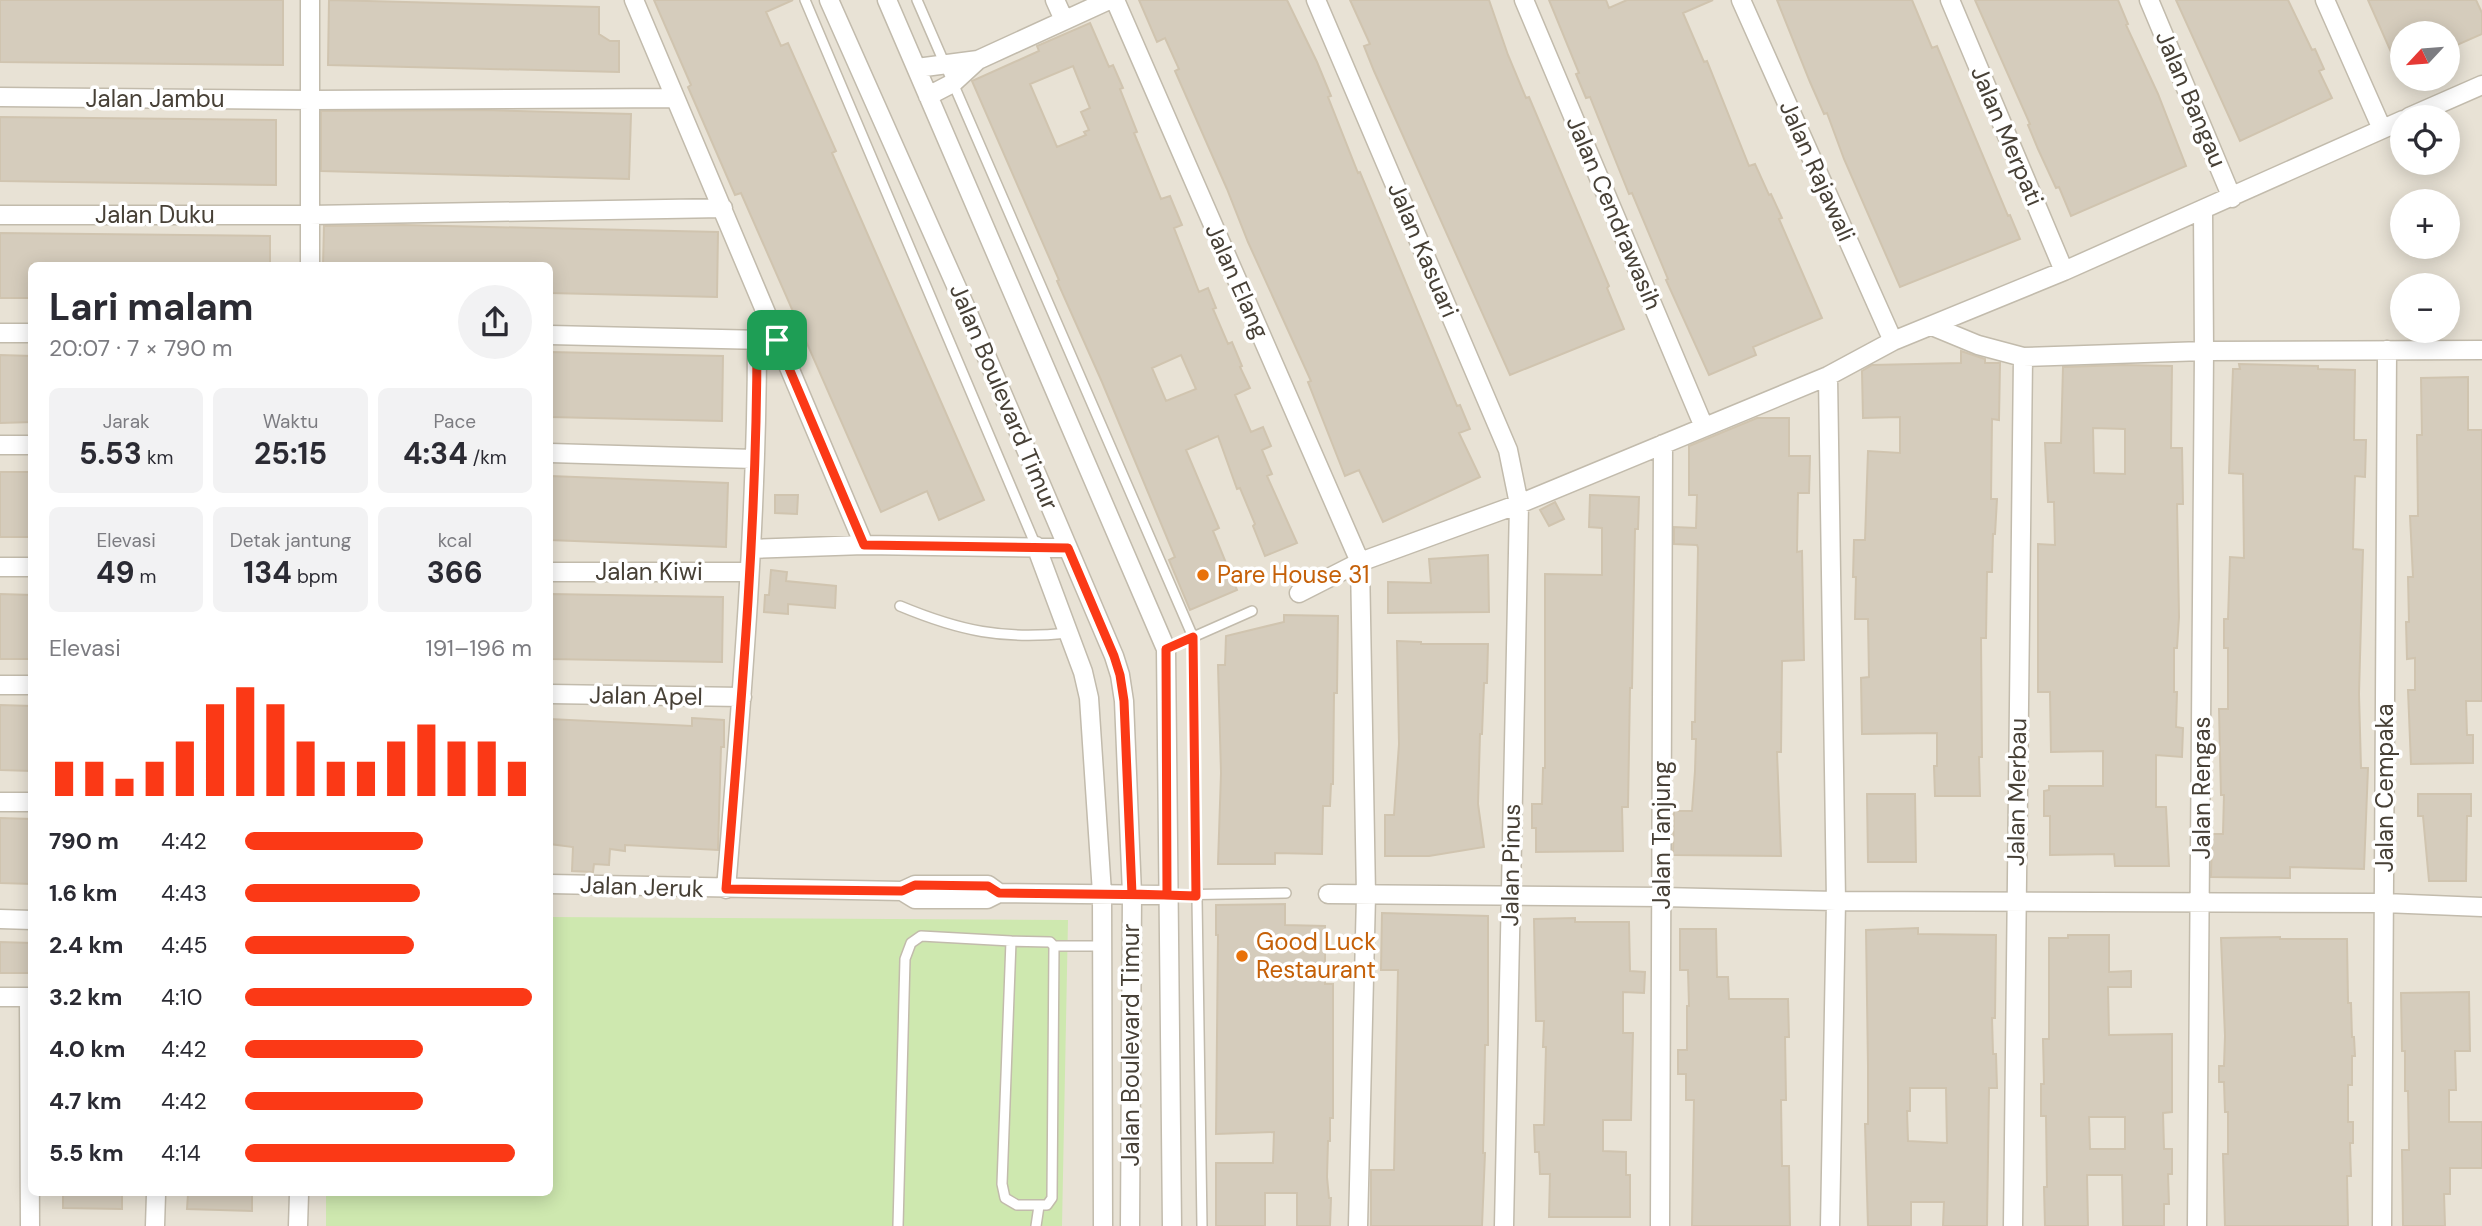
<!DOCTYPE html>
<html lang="id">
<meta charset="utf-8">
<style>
:root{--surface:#fff;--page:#f2f2f3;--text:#2b2b33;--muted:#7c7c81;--accent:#fb3916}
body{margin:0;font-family:"DM Sans",sans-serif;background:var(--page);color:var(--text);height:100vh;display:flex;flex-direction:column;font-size:26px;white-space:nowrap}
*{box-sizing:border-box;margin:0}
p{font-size:23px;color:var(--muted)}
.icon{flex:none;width:38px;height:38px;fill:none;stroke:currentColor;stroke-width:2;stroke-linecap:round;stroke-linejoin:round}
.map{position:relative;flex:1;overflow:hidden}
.side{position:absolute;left:28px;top:262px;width:525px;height:934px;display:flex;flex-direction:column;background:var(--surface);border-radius:10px;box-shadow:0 4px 18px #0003}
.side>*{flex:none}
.needle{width:46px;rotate:244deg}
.fabs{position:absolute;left:2390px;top:21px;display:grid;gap:14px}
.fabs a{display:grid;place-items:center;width:70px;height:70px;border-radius:50%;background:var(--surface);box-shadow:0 4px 18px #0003;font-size:35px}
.pin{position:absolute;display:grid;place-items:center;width:60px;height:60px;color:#fff;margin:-30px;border-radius:14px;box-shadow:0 4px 10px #0006}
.round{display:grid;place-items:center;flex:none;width:74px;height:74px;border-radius:37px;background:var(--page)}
.headline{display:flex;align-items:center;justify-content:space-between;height:119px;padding:0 21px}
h1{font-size:38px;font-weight:700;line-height:52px}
.metrics{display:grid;grid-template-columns:repeat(3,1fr);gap:10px;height:119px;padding:7px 21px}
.metrics div{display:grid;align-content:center;border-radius:10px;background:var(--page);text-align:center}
.metrics b{font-size:30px;font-weight:700}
.metrics small{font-size:19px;font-weight:400}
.metrics p{font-size:19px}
.chart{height:196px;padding:14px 21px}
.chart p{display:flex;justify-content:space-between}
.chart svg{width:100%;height:126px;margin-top:7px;stroke:var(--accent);stroke-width:6}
ul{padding:0 21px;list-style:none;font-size:23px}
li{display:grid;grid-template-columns:112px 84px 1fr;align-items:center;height:52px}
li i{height:18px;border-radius:9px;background:var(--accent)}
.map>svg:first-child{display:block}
.residential{fill:#e8e2d5;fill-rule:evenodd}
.green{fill:#cee8af}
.building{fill:#d5ccbc;stroke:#d0c4af;stroke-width:2;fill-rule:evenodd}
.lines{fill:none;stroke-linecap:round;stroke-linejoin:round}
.service-casing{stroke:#c2bbac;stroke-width:12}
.minor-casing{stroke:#c2bbac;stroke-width:21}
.service{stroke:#fff;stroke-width:9}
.minor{stroke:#fff;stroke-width:18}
.route-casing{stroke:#fff;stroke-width:14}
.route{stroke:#fb3916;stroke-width:9}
.food-dot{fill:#e8710a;stroke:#fff;stroke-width:2.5}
.labels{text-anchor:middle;stroke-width:7;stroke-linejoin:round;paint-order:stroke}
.street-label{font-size:24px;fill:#474036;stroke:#fff}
.food-label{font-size:24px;fill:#c56008;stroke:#fff;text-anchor:start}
</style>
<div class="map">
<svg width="2482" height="1226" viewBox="0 0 2482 1226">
<rect width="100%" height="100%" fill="#f4f0e7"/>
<!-- residential -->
<path class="residential" d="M0,0H2482V1226H0ZM2403,33H2448V79H2403ZM2403,117H2448V163H2403ZM2403,201H2448V247H2403ZM32,266H550V1194H32ZM2403,285H2448V331H2403Z"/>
<!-- green -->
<path class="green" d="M550,917L1068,920L1062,1226H326V1194H550Z"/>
<!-- building -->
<path class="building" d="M0,0H283V65L0,62Z
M329,0L599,7V34L610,41H619V72L328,65Z
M654,0H793L766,12L781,46L788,43L836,151L832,153L984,500L939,520L927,491L881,512L741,193L735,195L688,87L691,85Z
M1139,0H1287L1317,62L1331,96L1328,97L1358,173L1360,172L1457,406L1460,405L1470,429L1459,433L1480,477L1383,522L1359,470L1345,476L1308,382L1311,381L1248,242L1227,189L1175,71L1179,69L1165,38L1157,42Z
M1350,0H1489L1508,55L1526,98L1529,97L1609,286L1607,288L1624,329L1510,375L1374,71L1364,46L1370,44Z
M1549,0H1606L1609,8L1627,0H1713L1683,13L1704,62L1707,61L1749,166L1755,164L1769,195L1771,194L1782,218L1779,219L1822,318L1753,347L1756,355L1709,375L1666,280L1668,279L1632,193L1629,194L1590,97L1586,98L1576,74L1579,73Z
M1777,0H1912L1932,48L1937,46L2008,216L2010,215L2020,239L1900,287L1844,159L1827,113L1824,114L1810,82Z
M1975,0H2118L2128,24L2126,25L2158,94L2186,166L2071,216L2059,187L2056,188L2038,149L2028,125L2030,124Z
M2176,0H2288L2312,50L2315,49L2324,69L2319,71L2332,98L2240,141Z
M2368,0H2476L2482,13V34L2448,49V33H2403V79Z
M1090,23L1109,67L1113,65L1123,88L1120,89L1137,132L1134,133L1161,199L1170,196L1182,225L1174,228L1199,292L1208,288L1216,308L1213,309L1228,344L1232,342L1242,366L1240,367L1250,388L1235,395L1251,432L1263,427L1271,446L1262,450L1272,474L1267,476L1297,543L1265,556L1253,526L1255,524L1240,488L1237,489L1218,436L1186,450L1219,528L1213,531L1237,590L1190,610L1169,560L1175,557L1102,382L1057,281L1059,280L972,81L1039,51L1037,46ZM1073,66L1090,108L1081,112L1089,130L1084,132L1086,135L1057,147L1030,84ZM1181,355L1196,389L1166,401L1152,368Z
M485,110L631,114L629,179L321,171V111Z
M0,117L276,120V185L0,181Z
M403,225L718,232L717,297L550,293V266H323L324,226Z
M0,233L270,236V266L32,264V298H0Z
M1961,351L1985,359V363H2000L1999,420L1992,419L1991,499H1997L1995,534H1993L1992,572H1987L1986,638H1981L1982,757H1979L1980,796H1935L1934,766H1937V733L1862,734L1861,678L1869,677L1868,619H1855L1856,577H1853L1854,540H1865L1868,451L1900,453V417L1863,418L1862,371L1872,365L1961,363Z
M550,352L723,356L722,421L550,417Z
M0,355L32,356V422L0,423Z
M2239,364L2318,366V369L2355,370L2354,440H2366L2365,477L2355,476L2353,549L2363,550L2359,694L2361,768H2368L2364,869L2290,867V878L2211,877L2212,834H2223L2224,795H2221L2219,709H2228V648H2224V619H2228L2230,557L2244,558L2243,474L2229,473L2233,369H2240Z
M2123,365L2172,366L2171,448H2182L2183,504H2177L2179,617L2177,648H2174V692H2177L2176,727L2183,728L2182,757L2156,755V807H2166L2169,866H2115L2114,854L2050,855V816H2044V791L2049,790V786H2103V751L2051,752L2050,692H2038V544L2055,545L2054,502H2048L2045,443H2061L2063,367ZM2093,428L2125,429V474L2094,473Z
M2468,377V430H2482V701H2466L2467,735H2473V763L2411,764L2408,690H2415V658L2407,659L2406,622H2409L2408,577H2413L2410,516H2418L2417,435H2422L2421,378Z
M1757,418H1789V456H1810L1809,493H1798L1797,552L1802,551L1804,660L1782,661L1781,752H1777L1781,856L1673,855L1674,811H1692L1695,771L1696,739H1692V722H1695L1698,548L1697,545L1674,544V527L1696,528L1697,495H1689V446Z
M0,472H32V537H0Z
M550,476L728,483L726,547L550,540Z
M775,495H798L797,514L775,513Z
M1590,495L1639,497L1638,529H1635L1632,688H1630L1628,807H1622L1623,851L1536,852V828H1532V804H1542L1543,768H1545V574L1602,575V528L1589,527Z
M1555,502L1564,519L1549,526L1540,510Z
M1488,555L1489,612L1388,613V582L1431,583L1429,559Z
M771,570L787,572L786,581L836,586L835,608L788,604V614L764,612L765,595H769Z
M0,594L32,595V659H0Z
M550,594L723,597L722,662L550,659Z
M1284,615L1338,616L1337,693H1334L1333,784H1331L1330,806H1323L1322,854L1275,853V864H1218L1221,773L1218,665H1225L1226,636L1284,622Z
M1397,641L1421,642V644H1488L1487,683H1484L1482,734H1480L1478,804L1484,847L1429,856H1385V815H1394L1399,744Z
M0,705L32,706V771L0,770Z
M692,718L724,720V747H721L718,850L625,845V851L610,849L609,865L594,864L593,872L572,871L573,847L550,844V719L692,726Z
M1867,794H1915L1916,862H1868Z
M2418,794H2471V816H2467L2466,881H2429L2423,816H2418Z
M0,818L32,819V884L0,883Z
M1285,904V925L1325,926V984H1333V1118H1330V1141H1328L1327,1177L1329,1198H1331L1330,1226H1297V1193H1265V1226H1216V1163H1273L1274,1132L1216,1134L1218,935H1216V905Z
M1382,913L1488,916V1045H1485L1483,1153H1485L1482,1226H1371V1170H1394L1398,970H1381Z
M1575,918V922H1629L1630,971L1645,972L1644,993L1623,992V1033H1633L1631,1120H1603V1151L1626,1152V1175H1630V1217H1549L1550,1174H1540L1539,1152H1535L1534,1125H1544L1546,1047H1543L1544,1021H1536L1534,919Z
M1918,928V934L1996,935L1995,1018H1992L1993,1054H1996L1997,1088H1989L1987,1226H1943L1944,1202H1911V1226H1868L1865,1124H1868V1066L1866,930ZM1910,1088H1946L1947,1143L1908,1141L1907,1111H1910Z
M1680,929H1716L1717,977H1728L1729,999H1788L1789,1037H1785L1786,1100H1781L1782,1166H1789L1790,1226H1692L1694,1100H1686V1074H1678V1050H1687V1006H1689L1688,970H1680Z
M2068,935H2109V972L2131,971V987H2108L2109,1035L2172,1034V1112L2163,1113L2164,1149H2172V1174H2168L2169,1204H2164V1226H2123L2122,1175H2087L2088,1226H2045L2044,1187H2047L2046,1116H2041V1084H2044L2043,1039H2049V938H2068ZM2089,1117H2125V1149H2090Z
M2280,937V939H2347L2348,1003H2351L2352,1037H2354L2355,1056H2352V1085H2348V1122H2353V1143H2350L2351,1176H2347L2348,1226H2225L2223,1154H2228V1112H2225L2224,1082H2219V1066H2224L2225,1036L2221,938Z
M0,942L32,943V973H0Z
M2469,992L2470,1051H2455L2456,1090H2449V1122H2482V1168H2450V1194H2444L2445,1226H2403L2402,1150H2409L2408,1091H2405V1051H2402L2401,993Z
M63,1194H122V1209L63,1208Z
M188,1194H252V1211L187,1209Z"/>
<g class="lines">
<defs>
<path id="service" d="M805,0L1036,546
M917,0L1193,637L1202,1226
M900,606C960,631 1003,640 1068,633
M1166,649L1252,611
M1167,895L1286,893
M1054,946L1052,1198L1047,1205H1017L1005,1198L1002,1184L1011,941L1050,942L1054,946H1103
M898,1226L905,959L911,943L921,936L1011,941
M1036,1226L1039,1206"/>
<path id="minor" d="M634,0L864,545
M829,0L965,306L1114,656L1120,675L1124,701L1132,894L1130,1226
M887,0L1166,649L1172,1226
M1055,0L1064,20
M1115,0L1360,562L1366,895L1358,1226
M1316,0L1508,450L1519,504L1504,1226
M1524,0L1704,427
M1741,0L1893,341
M1950,0L2064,271
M2149,0L2232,198
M2325,0L2382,129
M917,68L978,60
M928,96L953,83L978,60L1109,0
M0,97L311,100L675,98
M2409,117L2482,85
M0,215H310L723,208
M310,266V0
M1932,326L1978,345L2023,357L2204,351L2482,350
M0,333H32
M550,335L766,340
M1828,376L1836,901L1830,1226
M0,445H32
M550,453L754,459
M1036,546L1083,672L1089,698L1102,893L1103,1226
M751,549L864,545L1068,548
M0,567H32
M550,572H749
M1299,593L1360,562L1519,504L1828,376L1893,341L2064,271L2403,120
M0,685H32
M550,694L742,697
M0,802H32
M550,884L902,891L915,885H988L999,893
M726,889C741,707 757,523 757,340
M902,891L915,899H987L999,893L1167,895
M1328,894L1662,897L1836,901L2384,903L2482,907
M0,919L32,920
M0,997H32
M29,997L30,1226
M155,1226L156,1194
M298,1226L299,1194
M1660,1226L1663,444
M2013,1226L2023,357
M2197,1226L2204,351L2203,210
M2382,1226L2387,350"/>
</defs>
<!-- service casing -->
<use href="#service" class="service-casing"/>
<!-- minor casing -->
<use href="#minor" class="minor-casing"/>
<!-- service -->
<use href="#service" class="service"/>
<!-- minor -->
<use href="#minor" class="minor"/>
</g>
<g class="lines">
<defs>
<path id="route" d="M777,340H757C757,523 741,707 726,889L902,891L915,885L988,886L999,893L1167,895L1166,649L1193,637L1196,896L1132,894L1124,701L1120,675L1114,656L1068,548L864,545L777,340"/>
</defs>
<!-- route casing -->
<use href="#route" class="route-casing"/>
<!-- route -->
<use href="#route" class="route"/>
</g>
<!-- markers -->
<g class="food-dot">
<circle cx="1203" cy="575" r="7"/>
<circle cx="1242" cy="956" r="7"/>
</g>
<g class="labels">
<!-- street labels -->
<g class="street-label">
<text x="155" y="107">Jalan Jambu</text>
<text transform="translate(2191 99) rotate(67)" y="8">Jalan Bangau</text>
<text transform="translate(2007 136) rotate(67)" y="8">Jalan Merpati</text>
<text transform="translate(1817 171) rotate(66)" y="8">Jalan Rajawali</text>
<text transform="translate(1614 213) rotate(67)" y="8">Jalan Cendrawasih</text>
<text x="155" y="223">Jalan Duku</text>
<text transform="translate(1423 250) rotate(67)" y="8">Jalan Kasuari</text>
<text transform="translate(1237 281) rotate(66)" y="8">Jalan Elang</text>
<text transform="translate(1004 397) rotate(67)" y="8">Jalan Boulevard Timur</text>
<text x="649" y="580">Jalan Kiwi</text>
<text transform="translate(646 696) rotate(1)" y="8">Jalan Apel</text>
<text transform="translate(2202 788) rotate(-90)" y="8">Jalan Rengas</text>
<text transform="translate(2385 788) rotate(-90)" y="8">Jalan Cempaka</text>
<text transform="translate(2017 792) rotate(-89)" y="8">Jalan Merbau</text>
<text transform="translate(1662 835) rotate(-90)" y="8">Jalan Tanjung</text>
<text transform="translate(1511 865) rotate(-89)" y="8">Jalan Pinus</text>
<text transform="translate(642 887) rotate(2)" y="8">Jalan Jeruk</text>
<text transform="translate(1131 1045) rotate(-90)" y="8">Jalan Boulevard Timur</text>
</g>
<!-- food labels -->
<g class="food-label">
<text x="1217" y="583">Pare House 31</text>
<text x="1256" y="950">Good Luck<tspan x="1256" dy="28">Restaurant</tspan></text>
</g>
</g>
</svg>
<div class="fabs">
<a><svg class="needle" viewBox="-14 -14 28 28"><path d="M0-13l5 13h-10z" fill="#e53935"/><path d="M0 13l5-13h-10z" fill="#7c7c81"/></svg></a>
<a><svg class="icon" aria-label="locate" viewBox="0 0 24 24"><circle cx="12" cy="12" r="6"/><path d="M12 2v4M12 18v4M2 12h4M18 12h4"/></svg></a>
<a>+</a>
<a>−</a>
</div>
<div class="pin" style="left:777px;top:340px;background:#1e9e55"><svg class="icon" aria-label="arrive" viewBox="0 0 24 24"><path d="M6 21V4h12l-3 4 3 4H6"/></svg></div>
<section class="side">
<div class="headline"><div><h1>Lari malam</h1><p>20:07 · 7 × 790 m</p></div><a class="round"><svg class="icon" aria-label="share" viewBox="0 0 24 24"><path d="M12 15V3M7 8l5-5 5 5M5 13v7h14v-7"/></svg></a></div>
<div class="metrics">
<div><p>Jarak</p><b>5.53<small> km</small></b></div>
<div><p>Waktu</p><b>25:15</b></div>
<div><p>Pace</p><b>4:34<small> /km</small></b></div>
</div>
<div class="metrics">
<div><p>Elevasi</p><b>49<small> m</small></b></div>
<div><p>Detak jantung</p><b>134<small> bpm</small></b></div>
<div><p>kcal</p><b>366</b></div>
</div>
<div class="chart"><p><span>Elevasi</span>191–196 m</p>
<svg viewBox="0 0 160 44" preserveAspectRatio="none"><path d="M5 44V32M15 44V32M25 44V38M35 44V32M45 44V25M55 44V12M65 44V6M75 44V12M85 44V25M95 44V32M105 44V32M115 44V25M125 44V19M135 44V25M145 44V25M155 44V32"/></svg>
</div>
<ul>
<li><b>790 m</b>4:42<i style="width:62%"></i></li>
<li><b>1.6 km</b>4:43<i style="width:61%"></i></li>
<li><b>2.4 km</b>4:45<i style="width:59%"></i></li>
<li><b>3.2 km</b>4:10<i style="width:100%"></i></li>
<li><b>4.0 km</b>4:42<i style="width:62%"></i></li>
<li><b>4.7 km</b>4:42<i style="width:62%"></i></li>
<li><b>5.5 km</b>4:14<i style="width:94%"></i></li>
</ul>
</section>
</div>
